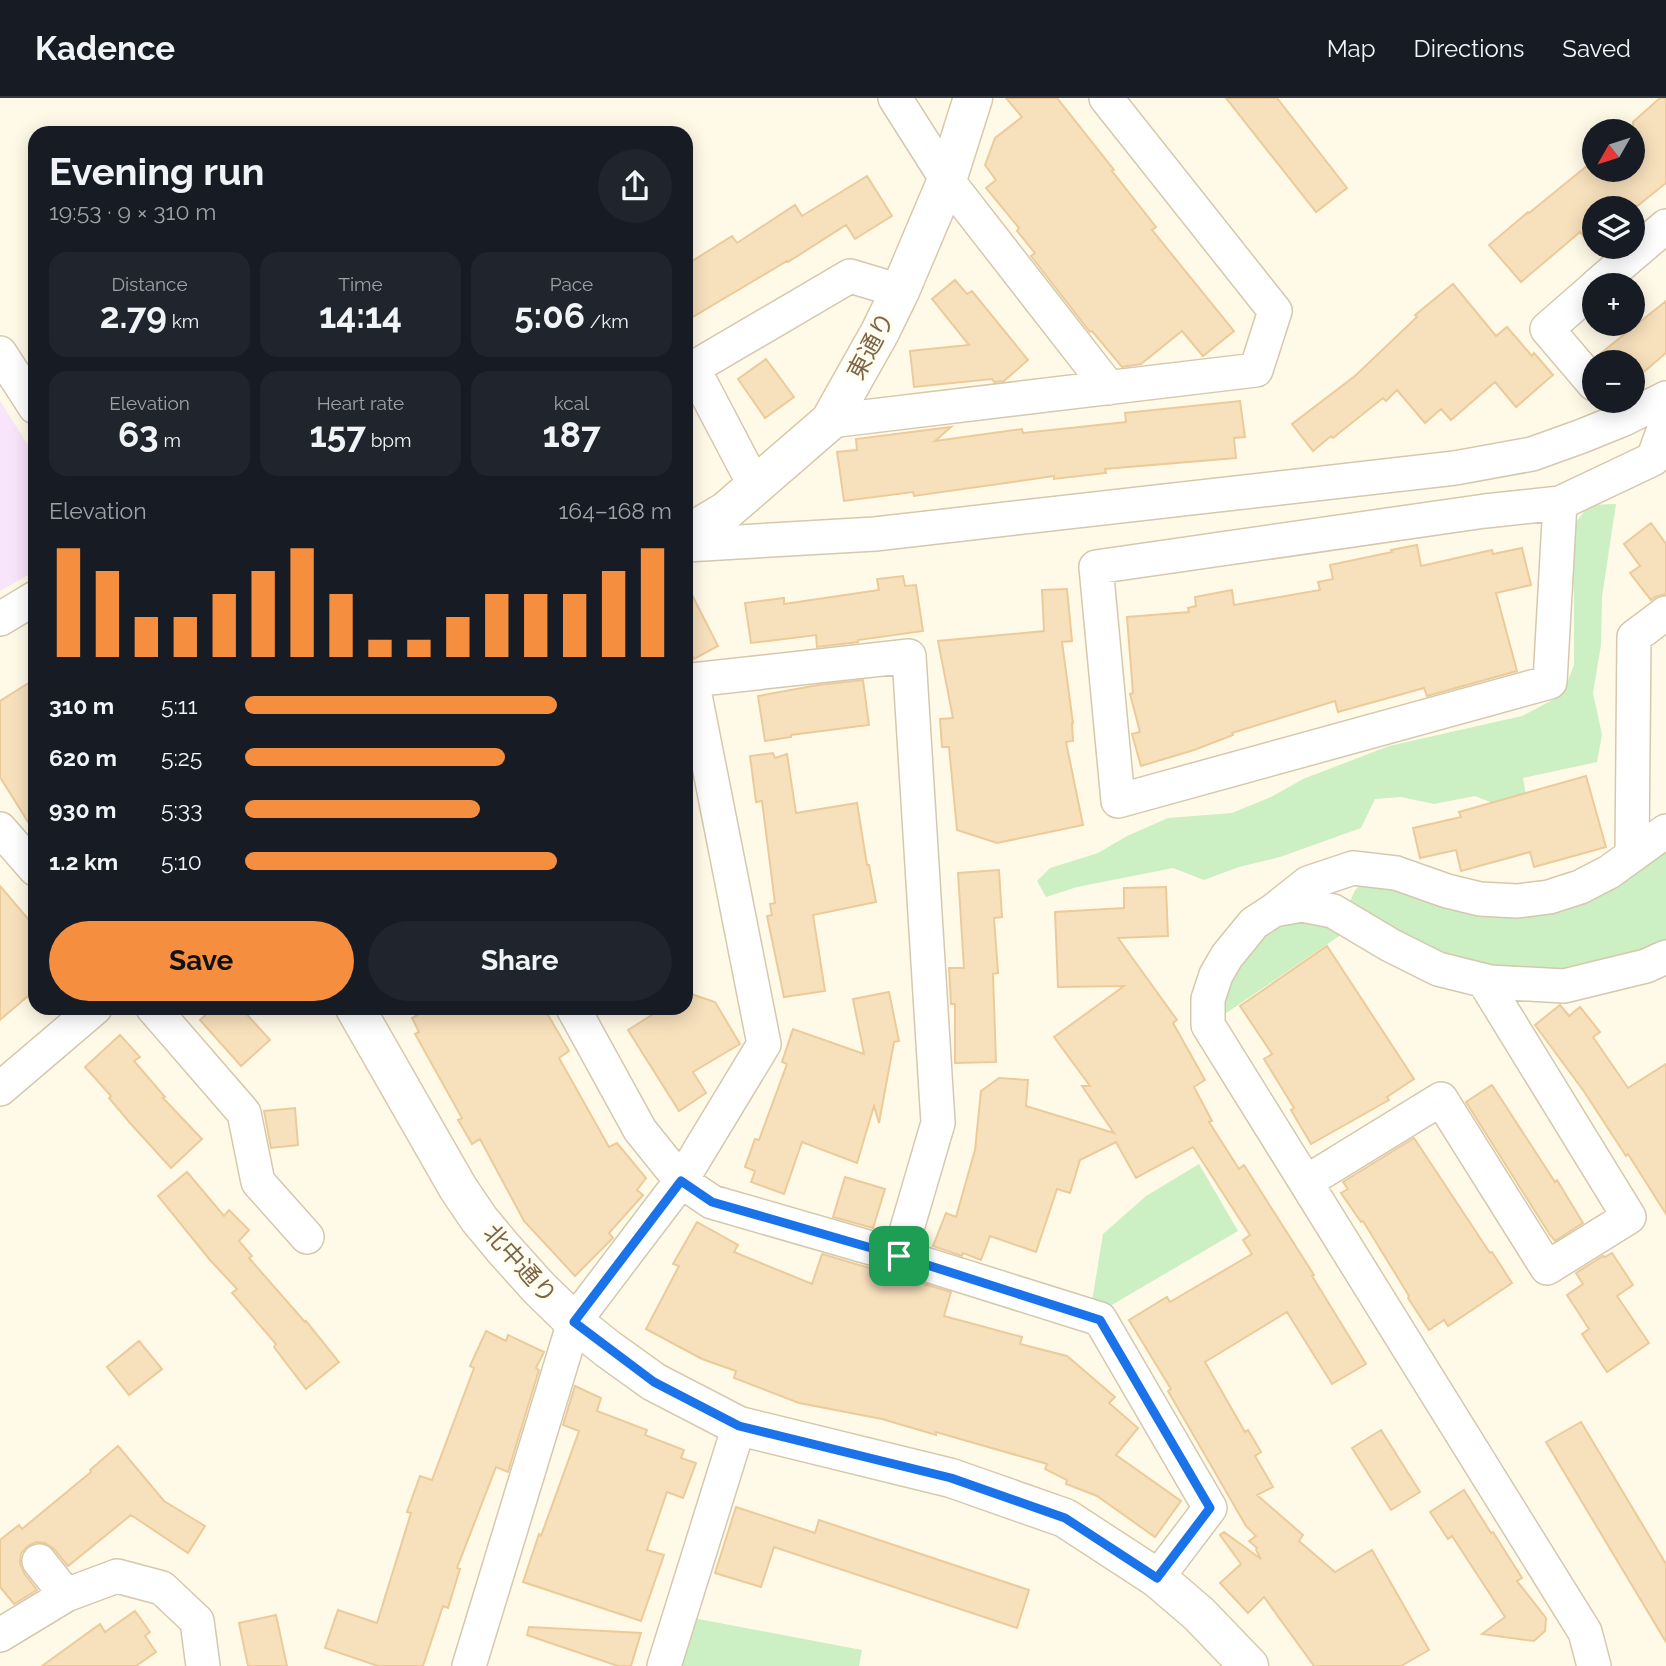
<!DOCTYPE html>
<meta charset="utf-8">
<style>
:root{--surface:#171b24;--page:#20242c;--text:#f1f3f6;--muted:#9ea1a6;--line:#363941;--accent:#f68e40}
body{margin:0;font-family:Raleway,"Noto Sans JP",sans-serif;background:var(--page);color:var(--text);height:100vh;display:flex;flex-direction:column;font-size:26px;white-space:nowrap}
*{box-sizing:border-box;margin:0}
p{font-size:23px;color:var(--muted)}
.icon{flex:none;width:38px;height:38px;fill:none;stroke:currentColor;stroke-width:2;stroke-linecap:round;stroke-linejoin:round}
.map{position:relative;flex:1;overflow:hidden}
.drawer{position:absolute;left:28px;top:28px;width:665px;height:889px;display:flex;flex-direction:column;background:var(--surface);border-radius:21px;box-shadow:0 4px 18px #0003}
.drawer>*{flex:none}
.needle{width:46px;rotate:231deg}
.fabs{position:absolute;left:1582px;top:21px;display:grid;gap:14px}
.fabs a{display:grid;place-items:center;width:63px;height:63px;border-radius:50%;background:var(--surface);box-shadow:0 4px 18px #0003;font-size:35px}
.pin{position:absolute;display:grid;place-items:center;width:60px;height:60px;color:#fff;margin:-30px;border-radius:14px;box-shadow:0 4px 10px #0006}
.round{display:grid;place-items:center;flex:none;width:74px;height:74px;border-radius:37px;background:var(--page)}
.overview{display:flex;align-items:center;justify-content:space-between;height:119px;padding:0 21px}
h1{font-size:38px;font-weight:700;line-height:52px}
.metrics{display:grid;grid-template-columns:repeat(3,1fr);gap:10px;height:119px;padding:7px 21px}
.metrics div{display:grid;align-content:center;border-radius:18px;background:var(--page);text-align:center}
.metrics b{font-size:35px;font-weight:700}
.metrics small{font-size:19px;font-weight:400}
.metrics p{font-size:19px}
.chart{height:196px;padding:14px 21px}
.chart p{display:flex;justify-content:space-between}
.chart svg{width:100%;height:126px;margin-top:7px;stroke:var(--accent);stroke-width:6}
.button{display:flex;gap:14px;margin-top:auto;padding:14px 21px}
.button a{flex:1;height:80px;border-radius:42px;background:var(--accent);color:#111;font-size:28px;font-weight:700;line-height:80px;text-align:center}
.button a+a{background:var(--page);color:var(--text)}
ul{padding:0 21px;list-style:none;font-size:23px}
li{display:grid;grid-template-columns:112px 84px 1fr;align-items:center;height:52px}
li i{height:18px;border-radius:9px;background:var(--accent)}
header{display:flex;align-items:center;gap:42px;box-sizing:border-box;height:98px;padding:0 35px;background:var(--surface);border-bottom:2px solid var(--line)}
header strong{font-size:33px}
nav{display:flex;gap:38px;margin-inline-start:auto;font-size:24px}
.map>svg:first-child{display:block}
.education{fill:#f8e4fb}
.green{fill:#ccefc3}
.building{fill:#f7e0bc;stroke:#eccb9a;stroke-width:2}
.lines{fill:none;stroke-linecap:round;stroke-linejoin:round}
.street-casing{stroke:#d5c8ae;stroke-width:36}
.secondary-casing{stroke:#d9c9aa;stroke-width:41}
.street{stroke:#fff;stroke-width:33}
.secondary{stroke:#fff;stroke-width:38}
.route-casing{stroke:#fff;stroke-width:14}
.route{stroke:#1a73e8;stroke-width:9}
.labels{text-anchor:middle;stroke-width:7;stroke-linejoin:round;paint-order:stroke}
.street-label{font-size:24px;fill:#7d6648;stroke:#fffcf0}
</style>
<header>
<strong>Kadence</strong>
<nav><a>Map</a><a>Directions</a><a>Saved</a></nav>
</header>
<div class="map">
<svg width="1666" height="1568" viewBox="0 0 1666 1568">
<rect width="100%" height="100%" fill="#fffae8"/>
<!-- education -->
<path class="education" d="M0,303L35,358V473L0,493Z"/>
<!-- green -->
<path class="green" d="M1616,406L1602,499L1601,547L1593,595L1602,637L1597,664L1523,680L1529,713L1508,711L1475,698L1434,706L1401,699L1375,701L1361,730L1280,759L1239,769L1204,782L1173,770L1077,789L1046,799L1037,783L1050,770L1098,755L1127,738L1168,720L1232,715L1271,699L1303,681L1389,648L1522,618L1562,597L1574,567V500L1571,431L1589,407Z
M1666,750V846L1594,871L1509,875L1440,856L1380,824L1350,804C1356,788 1358,786 1376,784L1483,814Z
M1307,822L1345,834L1222,918V897L1236,868L1275,827Z
M1199,1066L1238,1133L1110,1208L1092,1203L1103,1136L1146,1098Z
M693,1520L862,1552L859,1568H677Z"/>
<!-- building -->
<path class="building" d="M1006,0H1057L1114,72L1112,73L1156,129L1152,132L1234,233L1203,258L1182,233L1141,266L1122,269L1092,233L1090,234L1031,158L1035,155L1017,133L1019,130L986,90L996,82L985,67L995,40L1022,19Z
M1226,0H1277L1347,90L1316,114Z
M1660,0H1666V85L1635,110H1594V152L1580,134L1521,184L1489,147L1528,114L1529,115L1593,63L1591,62L1594,59V72H1633V33H1626L1633,28V24Z
M867,78L892,118L855,141L846,127L788,164L787,163L686,223V167L732,138L737,145L795,107L802,118Z
M955,182L967,196L972,193L1028,262L1004,283L994,284L992,281L914,289L910,253L969,247L932,201Z
M1453,186L1496,238L1507,229L1532,258L1534,255L1553,277L1516,309L1495,284L1451,322L1441,311L1425,325L1397,292L1386,303L1383,300L1333,340L1331,338L1313,353L1292,326L1355,278L1417,219L1415,217Z
M1666,203V255L1633,283V264H1601L1596,259Z
M766,261L794,299L765,320L738,281Z
M1240,303L1245,339L1234,340L1236,360L1105,371L1106,375L1054,381V378L914,398L913,394L844,403L837,354L857,352L856,341L951,329L935,343L1022,331L1023,335L1126,324L1125,315Z
M1651,425L1666,446V496L1655,499L1651,502L1630,475L1640,468L1624,446Z
M1417,447L1421,468L1492,452L1493,456L1522,450L1531,487L1496,495L1517,573L1427,598L1424,590L1338,614L1335,603L1232,635L1233,637L1194,652L1141,668L1132,636L1140,634L1130,596L1133,595L1127,519L1189,514L1188,510L1196,508L1195,499L1232,492L1234,507L1320,492L1318,484L1333,481L1330,467L1392,454L1391,452Z
M903,478L905,488L916,487L923,533L858,542V544L817,549L816,537L751,545L745,505L784,500V506L879,492L877,481Z
M686,485L718,548L694,561L686,546Z
M1067,491L1072,543L1062,544L1073,625H1072L1073,643L1066,644L1083,727L997,745L957,732L949,649H942L940,621L953,620L938,543L1044,533L1042,492Z
M35,581V735L0,679V603Z
M863,582L869,627L791,637V639L765,643L758,598L818,587Z
M773,655L775,660L787,656L796,715L857,705L867,767H869L876,804L813,817L825,893L784,899L767,818L772,817L770,806L775,805L762,703L756,704L750,658Z
M1586,678L1606,749L1534,769L1530,754L1461,773L1456,752L1420,760L1413,730L1461,719L1459,714Z
M999,772L1002,819L994,820L998,875L993,876L996,964L955,965V906H951L949,870H964L958,775Z
M0,788L35,829V892L0,922Z
M1166,789L1168,838L1118,840L1177,922L1173,925L1205,982L1194,989L1212,1023L1209,1024L1239,1071L1244,1067L1314,1177L1312,1178L1366,1266L1332,1286L1287,1214L1205,1264L1245,1334L1248,1332L1261,1354L1255,1358L1273,1389L1257,1397L1303,1437L1299,1443L1335,1474L1372,1452L1429,1552L1401,1568H1314L1264,1499L1248,1515L1220,1485L1241,1466L1220,1437L1224,1434L1261,1461L1256,1452L1257,1450L1249,1443L1256,1438L1246,1428L1168,1293L1171,1291L1129,1222L1167,1199L1170,1204L1252,1156L1243,1142L1250,1137L1193,1049L1136,1080L1116,1044L1080,1062L1070,1095L1057,1091L1036,1154L990,1138L981,1162L963,1155L962,1158L933,1148L946,1115L956,1119L975,1052L981,993L999,980L1028,982L1026,1008L1114,1035L1082,988H1090L1054,939L1124,888L1058,889L1055,814L1124,810V790Z
M1327,848L1414,981L1387,999L1389,1002L1311,1046L1291,1012L1294,1010L1264,961L1272,956L1240,908Z
M889,894L899,943L894,944L879,1025L874,1008L857,1065L802,1044L784,1096L751,1084L755,1073L745,1069L755,1041L759,1042L787,966L782,964L793,931L864,956L853,901Z
M688,895L715,904L740,946L693,974L706,995L679,1013L628,932L663,910H686V896Z
M1560,907L1569,918L1580,909L1600,934L1593,939L1628,990L1666,966V1116L1628,1056L1626,1058L1583,992L1535,927Z
M213,910H241L270,942L241,968L200,922Z
M431,910H544L569,953L559,960L609,1049L617,1045L646,1080L637,1092L643,1097L609,1135L613,1140L575,1178L524,1123L480,1041L472,1046L458,1022L462,1020L415,936L419,934L412,920Z
M120,937L140,959L134,963L165,999L163,1000L202,1041L171,1070L130,1025L109,1000L111,998L85,969Z
M1492,987L1555,1084L1557,1082L1583,1125L1555,1143L1550,1137L1466,1004Z
M295,1010L298,1047L271,1050L264,1013Z
M1414,1040L1490,1155L1492,1154L1512,1185L1448,1228L1444,1222L1429,1232L1408,1200L1409,1198L1363,1123L1361,1124L1341,1095L1348,1091L1343,1084Z
M187,1074L224,1118L229,1112L249,1132L239,1143L252,1158L249,1160L305,1224L306,1223L339,1264L306,1291L274,1249L276,1246L232,1195L237,1191L210,1162L158,1098Z
M845,1079L885,1091L873,1130L833,1119Z
M697,1124L738,1147L734,1154L812,1186L822,1156L951,1194L944,1218L1022,1239L1020,1246L1067,1258L1115,1299L1109,1305L1138,1330L1116,1357L1181,1403L1155,1439L1097,1398L1066,1386L1067,1382L1045,1371L1047,1366L936,1334V1337L882,1321L799,1305L734,1280L736,1273L702,1261L646,1231L679,1168L673,1166Z
M1612,1155L1633,1187L1617,1198L1649,1245L1607,1274L1582,1236L1589,1231L1567,1197L1583,1186L1576,1175L1603,1158L1605,1159Z
M486,1233L506,1243L508,1237L544,1254L536,1270L539,1272L508,1374L496,1369L457,1470L460,1471L448,1510L443,1508L423,1568H378L325,1550L338,1512L377,1525L411,1415L407,1414L420,1378L432,1382L474,1270L470,1268Z
M139,1243L162,1271L129,1297L107,1269Z
M575,1288L601,1300L597,1313L647,1332L645,1337L684,1352L681,1360L696,1365L683,1400L667,1394L647,1452L664,1457L641,1523L523,1484L539,1436L541,1438L579,1333L563,1327Z
M1581,1324L1666,1466V1544L1546,1344Z
M1381,1332L1420,1394L1391,1412L1352,1350Z
M118,1348L164,1403L205,1428L188,1455L131,1417L68,1468L54,1451L45,1445L36,1444L28,1448L21,1455L20,1465L24,1475L37,1492L14,1506L0,1489V1442L19,1427L22,1431L91,1374L90,1372Z
M1464,1392L1491,1435L1493,1434L1522,1480L1517,1483L1546,1520L1545,1533L1534,1543L1482,1536L1505,1519L1452,1438L1448,1441L1430,1414Z
M736,1409L815,1435L819,1422L1029,1492L1017,1530L774,1449L761,1489L715,1475Z
M135,1513L150,1534L145,1538L156,1554L136,1568H42L100,1526L105,1534Z
M276,1517L287,1568H248L239,1525Z
M529,1529L641,1535L631,1568H618L527,1537Z"/>
<g class="lines">
<defs>
<path id="street" d="M895,0L947,82L1109,290
M1597,187L1666,128
M1594,190L1547,231L1594,286
M0,255L35,309
M830,323L1256,272L1275,213L1106,0
M755,388L693,270L850,178L900,193
M1560,405L1550,584L1118,703L1096,469L1485,413L1560,405L1653,361L1666,325
M686,447L875,436L1455,370L1532,356L1582,338L1624,321L1666,300
M0,521L35,500
M686,585L692,582L909,558L938,1025L899,1158
M0,731L35,771
M1632,757L1634,539L1666,515
M1274,812L1302,807L1333,813L1390,847L1438,871L1490,884L1564,888L1646,868L1666,859
M153,910L244,1015L258,1084L307,1139
M573,910L640,1032L681,1083L712,1104L899,1158L1100,1221L1210,1410L1157,1480
M0,991L95,910
M1306,1084L1441,1001L1547,1170L1629,1119L1484,883
M39,1463L66,1497
M0,1537L66,1497L117,1478L162,1490L197,1523L203,1568
M469,1568L574,1224L681,1083L764,946L692,582
M664,1568L739,1328
M1594,1568L1585,1534L1208,927V901L1216,877L1227,858L1254,825L1274,812L1308,785L1353,770L1396,775L1447,793L1480,801L1517,803L1549,799L1580,789L1609,774L1666,733"/>
<path id="secondary" d="M686,437L726,413L830,323L880,234L900,193L947,82L973,0
M355,910L458,1090L479,1121L503,1150L539,1190L574,1224L608,1251L654,1284L739,1328L951,1380L1065,1420L1157,1480L1199,1516L1249,1568"/>
</defs>
<!-- street casing -->
<use href="#street" class="street-casing"/>
<!-- secondary casing -->
<use href="#secondary" class="secondary-casing"/>
<!-- street -->
<use href="#street" class="street"/>
<!-- secondary -->
<use href="#secondary" class="secondary"/>
</g>
<g class="lines">
<defs>
<path id="route" d="M681,1083L712,1104L899,1158L1100,1222L1210,1410L1157,1480L1065,1420L951,1380L739,1328L654,1284L574,1224Z"/>
</defs>
<!-- route casing -->
<use href="#route" class="route-casing"/>
<!-- route -->
<use href="#route" class="route"/>
</g>
<g class="labels">
<!-- street labels -->
<g class="street-label">
<text transform="translate(871 248) rotate(-62)" y="8">東通り</text>
<text transform="translate(520 1166) rotate(48)" y="8">北中通り</text>
</g>
</g>
</svg>
<div class="fabs">
<a><svg class="needle" viewBox="-14 -14 28 28"><path d="M0-13l5 13h-10z" fill="#e53935"/><path d="M0 13l5-13h-10z" fill="#9ea1a6"/></svg></a>
<a><svg class="icon" aria-label="layers" viewBox="0 0 24 24"><path d="M12 4l9 5-9 5-9-5zM3 14l9 5 9-5"/></svg></a>
<a>+</a>
<a>−</a>
</div>
<div class="pin" style="left:899px;top:1158px;background:#1e9e55"><svg class="icon" aria-label="arrive" viewBox="0 0 24 24"><path d="M6 21V4h12l-3 4 3 4H6"/></svg></div>
<section class="drawer">
<div class="overview"><div><h1>Evening run</h1><p>19:53 · 9 × 310 m</p></div><a class="round"><svg class="icon" aria-label="share" viewBox="0 0 24 24"><path d="M12 15V3M7 8l5-5 5 5M5 13v7h14v-7"/></svg></a></div>
<div class="metrics">
<div><p>Distance</p><b>2.79<small> km</small></b></div>
<div><p>Time</p><b>14:14</b></div>
<div><p>Pace</p><b>5:06<small> /km</small></b></div>
</div>
<div class="metrics">
<div><p>Elevation</p><b>63<small> m</small></b></div>
<div><p>Heart rate</p><b>157<small> bpm</small></b></div>
<div><p>kcal</p><b>187</b></div>
</div>
<div class="chart"><p><span>Elevation</span>164–168 m</p>
<svg viewBox="0 0 160 44" preserveAspectRatio="none"><path d="M5 44V6M15 44V14M25 44V30M35 44V30M45 44V22M55 44V14M65 44V6M75 44V22M85 44V38M95 44V38M105 44V30M115 44V22M125 44V22M135 44V22M145 44V14M155 44V6"/></svg>
</div>
<ul>
<li><b>310 m</b>5:11<i style="width:73%"></i></li>
<li><b>620 m</b>5:25<i style="width:61%"></i></li>
<li><b>930 m</b>5:33<i style="width:55%"></i></li>
<li><b>1.2 km</b>5:10<i style="width:73%"></i></li>
</ul>
<div class="button"><a>Save</a><a>Share</a></div>
</section>
</div>
